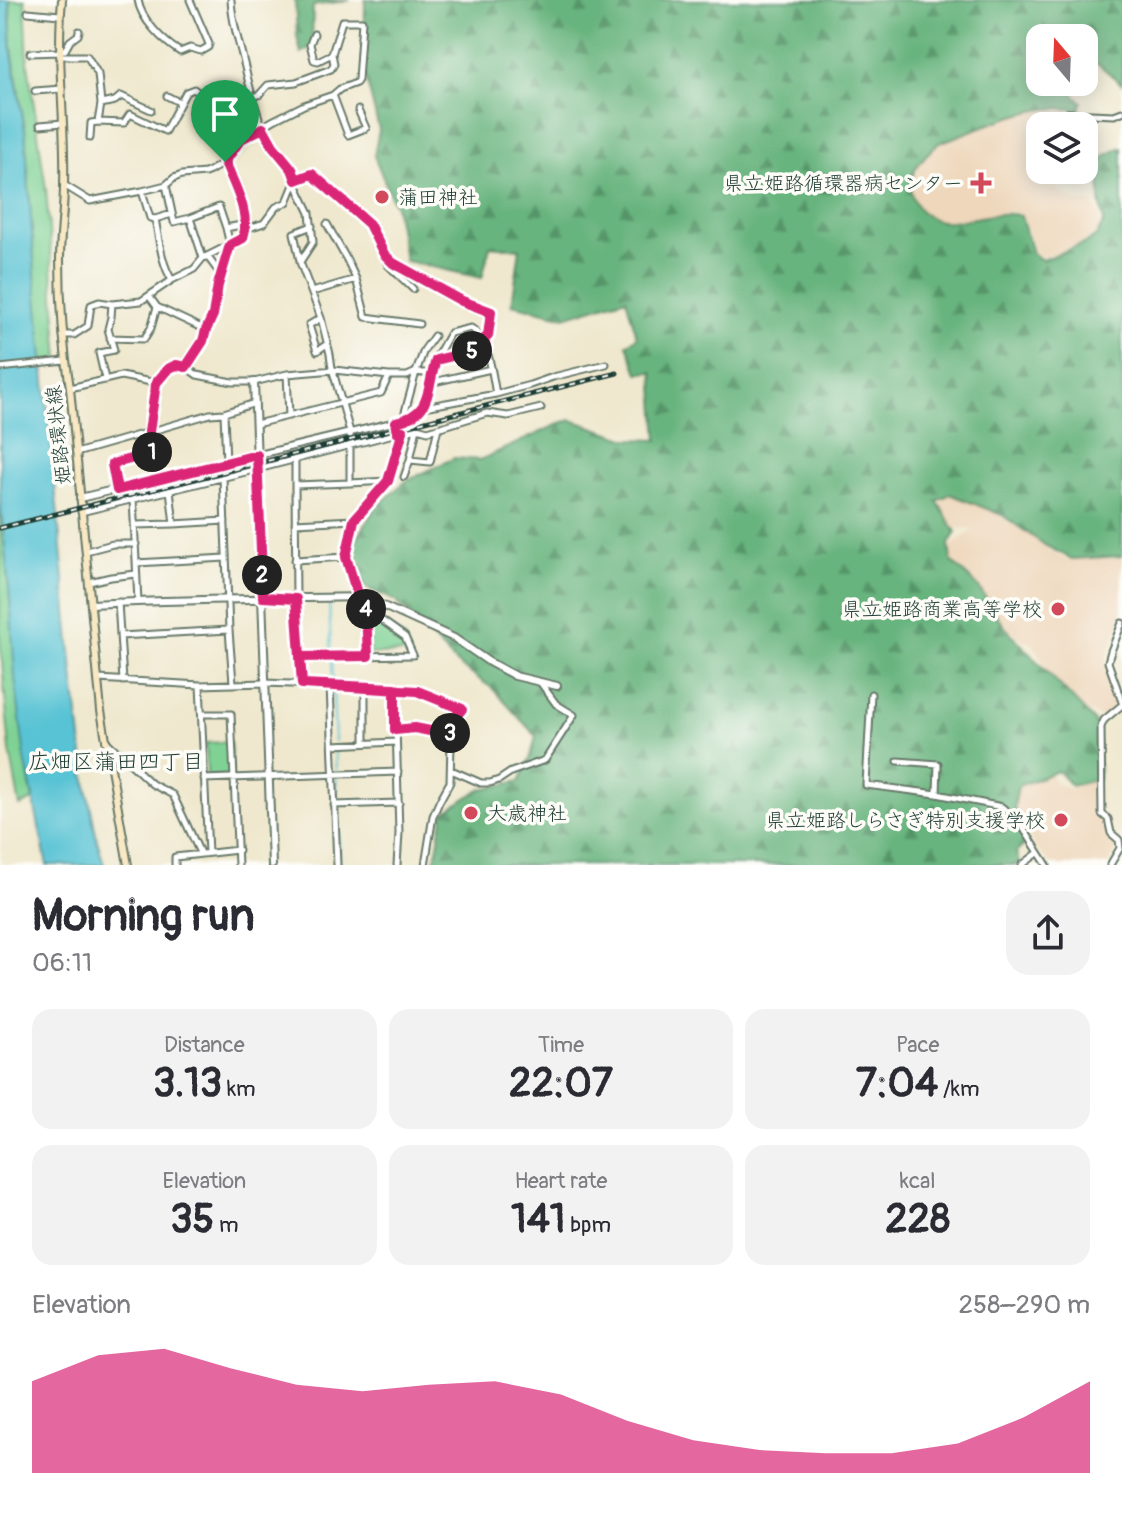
<!DOCTYPE html>
<meta charset="utf-8">
<style>
:root{--surface:#fff;--page:#f2f2f3;--text:#2b2b33;--muted:#7c7c81;--accent:#db2777}
body{margin:0;font-family:Pangolin,"Klee One",sans-serif;background:var(--page);color:var(--text);height:100vh;display:flex;flex-direction:column;font-size:30px;white-space:nowrap}
*{box-sizing:border-box;margin:0}
p{font-size:26px;color:var(--muted)}
.icon{flex:none;width:44px;height:44px;fill:none;stroke:currentColor;stroke-width:2;stroke-linecap:round;stroke-linejoin:round}
.map{position:relative;height:865px;overflow:hidden}
.details{display:flex;flex-direction:column;background:var(--surface);flex:1}
.details>*{flex:none}
.needle{width:52px;rotate:341deg}
.buttons{position:absolute;left:1026px;top:24px;display:grid;gap:16px}
.buttons a{display:grid;place-items:center;width:72px;height:72px;border-radius:16px;background:var(--surface);box-shadow:0 4px 20px #0003;font-size:40px}
.pin{position:absolute;display:grid;place-items:center;width:68px;height:68px;color:#fff;margin:-82px -34px;border-radius:50% 50% 50% 0;rotate:-45deg;box-shadow:0 0 8px #0007}
.pin .icon{rotate:45deg}
.km{position:absolute;width:40px;height:40px;margin:-20px;border-radius:50%;background:#222;color:#fff;font-size:22px;line-height:40px;text-align:center}
.round{display:grid;place-items:center;flex:none;width:84px;height:84px;border-radius:24px;background:var(--page)}
.summary{display:flex;align-items:center;justify-content:space-between;height:136px;padding:0 32px}
h1{font-size:44px;font-weight:700;line-height:60px}
.figures{display:grid;grid-template-columns:repeat(3,1fr);gap:12px;height:136px;padding:8px 32px}
.figures div{display:grid;align-content:center;border-radius:20px;background:var(--page);text-align:center}
.figures b{font-size:40px;font-weight:700}
.figures small{font-size:22px;font-weight:400}
.figures p{font-size:22px}
.chart{height:224px;padding:16px 32px}
.chart p{display:flex;justify-content:space-between}
.chart svg{width:100%;height:144px;margin-top:8px;fill:var(--accent);opacity:.7}
.map>svg:first-child{display:block}
.built{fill:#eed7bb}
.forest{fill:url(#forest-firs);stroke:#437859;stroke-width:2}
.park{fill:#7fd294;stroke:#4f8864;stroke-width:2}
.water{fill:#59c3d4;stroke:#3c8084;stroke-width:2}
.lines{fill:none;stroke-linecap:round;stroke-linejoin:round}
.stream{stroke:#59c3d4;stroke-width:2}
.minor-casing{stroke:#68796a;stroke-width:9}
.tertiary-casing{stroke:#68796a;stroke-width:10}
.secondary-casing{stroke:#68796a;stroke-width:10}
.minor{stroke:#fff;stroke-width:5}
.tertiary{stroke:#fff;stroke-width:6}
.secondary{stroke:#f8e8c3;stroke-width:6}
.rail-casing{stroke:#1f3d34;stroke-width:5}
.rail{stroke:#fdfcf7;stroke-width:2;stroke-dasharray:6;stroke-linecap:butt}
.route-casing{stroke:#fff;stroke-width:16}
.route{stroke:#db2777;stroke-width:10}
.poi-dot{fill:#d1495b;stroke:#fdfcf7;stroke-width:3}
.labels{text-anchor:middle;stroke-width:7;stroke-linejoin:round;paint-order:stroke}
.poi-label{font-size:20px;fill:#1f3d34;stroke:#fdfcf7;text-anchor:end}
.street-label{font-size:20px;fill:#1f3d34;stroke:#fdfcf7}
.neighbourhood-label{font-size:22px;fill:#1f3d34;stroke:#fdfcf7}
</style>
<div class="map">
<svg width="1122" height="865" viewBox="0 0 1122 865">
<defs>
<pattern id="forest-firs" width="22" height="20" patternUnits="userSpaceOnUse" patternTransform="scale(2)"><rect width="22" height="20" fill="#67b47e"/><path d="M5 1l3.5 6h-7zM16 11l3.5 6h-7z" fill="#549468"/></pattern>
</defs>
<rect width="100%" height="100%" fill="#fdfcf7"/>
<filter id="ink" filterUnits="userSpaceOnUse"><feTurbulence type="fractalNoise" baseFrequency=".0125" numOctaves="2"/><feDisplacementMap in="SourceGraphic" scale="16" xChannelSelector="R" yChannelSelector="G"/><feConvolveMatrix kernelMatrix="1 2 1 2 8 2 1 2 1" color-interpolation-filters="sRGB"/></filter>
<filter id="wash" filterUnits="userSpaceOnUse"><feTurbulence type="fractalNoise" baseFrequency=".006" numOctaves="4" result="noise"/><feDisplacementMap in="SourceGraphic" scale="32" xChannelSelector="R" yChannelSelector="G"/><feGaussianBlur stdDeviation="1.8" result="paint"/><feColorMatrix in="noise" values="0 0 0 0 0 0 0 0 0 0 0 0 0 0 0 0 0 1.4 0 .05"/><feComposite in="paint" operator="in"/></filter>
<g filter="url(#wash)">
<rect width="100%" height="100%" fill="#efe8ce"/>
<!-- built -->
<path class="built" d="M1031,110L1068,112V114L1032,126L1030,134L1040,164V170H1043L1050,182L1067,197L1075,201L1093,203L1095,206L1099,215L1098,232L1085,241L1060,251L1046,256H1039L1034,249L1024,219L1019,213L1009,211L964,222L936,220L923,213L913,201L910,185L914,174L925,154L939,142Z
M948,495L956,496L985,506L1011,524L1033,534L1050,551L1067,560L1087,557L1115,559L1122,557V616L1110,646L1106,662L1114,690L1115,702L1109,714L1102,717L1097,716L1085,710L1070,698L1050,675L1033,644L1023,640L1010,630L996,613L975,582L962,569L948,560V548L973,530L967,528L951,529L938,505Z
M1048,774L1053,777L1056,783L1071,789L1098,777L1097,818L1107,821L1118,845L1108,865H1052L1036,848L1021,821L1010,809V791Z"/>
<!-- forest -->
<path class="forest" d="M295,0H350L313,6L312,47L301,53L297,36Z
M365,0H1122V84L1098,64L1084,63V38H1040V82H1073L1070,91L1082,102L1079,110C1035,101 981,128 939,143C925,155 904,175 912,196C931,246 987,204 1021,216L1032,253L1042,260L1088,242L1097,235L1104,222L1100,200L1101,163L1106,155L1122,147V556L1072,559L1046,546L1002,515L950,494L937,501L956,532L949,544L951,561L977,585L1004,626L1093,720L1098,728L1099,779L1071,786L1058,771L1018,786L1014,807L1026,844L1016,852L1019,863L1017,865H434L444,812L481,789L520,781L531,756L536,736L492,688L457,664L396,601L365,587L352,548L374,509L406,481L454,458L480,460L563,422L572,420L628,439L658,440L653,372L638,373L627,344L637,337L626,298L565,317L512,304L520,249L490,246L482,278L405,261L395,206L374,156L379,130L364,69Z"/>
<!-- park -->
<path class="park" d="M10,0H25L28,63L46,190L59,360H43L35,276L25,130L12,48Z
M0,503C3,536 8,569 10,602C16,669 20,735 33,800L20,806L10,751L0,641Z
M368,613L404,638L410,653L370,654Z
M230,742L232,775L207,777L206,743Z"/>
<!-- water -->
<path class="water" d="M0,0H9L12,55L25,130L35,276L73,673L87,788L97,840L104,865H47L25,759L15,678L10,599L0,500Z"/>
<g class="lines">
<!-- stream -->
<path class="stream" d="M329,600L331,653
M332,660L335,741
M335,748L340,865"/>
</g>
</g>
<g filter="url(#ink)">
<g class="lines">
<defs>
<path id="minor" d="M138,0C141,20 163,41 180,52L190,48L201,51L208,47L209,44L190,0
M231,0C232,19 237,37 242,55C248,79 253,105 263,128C272,147 290,160 296,180L287,202L276,207L264,223L246,229
M28,12L60,15
M314,34L310,44L314,60L318,61L332,54
M60,50H65L70,41L78,35L79,31
M30,53L60,52
M60,56H87L98,74L101,104L98,122L91,123L90,138
M35,91L62,89
M167,96L179,102
M253,97L259,95L268,85L296,82L331,69L334,64L332,54L342,21H362L358,80L356,83L340,89L333,95
M101,104L115,101L121,96L151,110
M1068,113L1114,115L1122,112
M98,122L124,123L130,114L165,131L186,92L194,89L212,104L211,108L202,119L207,125L201,136
M40,125L63,123
M296,180L312,174L369,224L384,254L393,263L462,301L491,312L488,336L484,339
M295,182L310,213L313,242L300,262L321,318L330,354L332,368L350,432V483L295,485L296,599L302,684
M64,185L90,201L142,191L166,185L174,178L182,175L205,173L210,171L225,162L241,139L274,120L304,105L333,95L348,135L366,128L358,110
M166,185L174,222L190,218
M142,191L150,218L155,219L172,214
M155,219C159,238 161,263 172,280
M327,224L347,260L356,279
M207,256L221,275
M385,257L388,265L413,289
M203,258L190,218L219,207L226,228
M300,261L294,233L312,226
M312,292L356,279L366,317L419,324
M149,296L157,307L206,330
M321,318L309,325L317,351L327,344
M63,335H74L88,326L91,305L99,302L112,304L141,301L172,280L194,269L203,258L243,238C251,214 234,185 225,162
M110,338L144,339L151,328L157,307
M436,360L486,348
M186,367L203,341L206,330L213,315L218,285L230,245L226,228L246,224
M0,368L65,361
M287,374L289,416
M105,379L99,353L114,350L108,329L111,317L112,304
M429,383L491,369
M70,388L121,376L156,383L168,369L176,365L186,367L197,375L233,382H254L287,374L334,370L389,376H407L416,372L431,374
M424,407L436,358L450,333L471,328C489,338 492,374 496,394
M403,419L416,372L424,350L434,336
M256,424L381,393L389,376
M417,428L410,460L430,462L438,428
M149,432L210,414L224,413
M76,453L149,432L156,383
M257,455L411,418L424,407L496,394L530,385L553,377L606,364
M295,459V485
M226,462L224,413L255,403
M223,477L229,630L233,683
M404,477L410,460
M350,483L388,481L403,431
M117,490L112,464L152,453
M170,490L174,524L225,521
M133,499L138,602
M81,512L258,469L417,428L428,431L487,413L508,416L541,408
M295,523L354,520L388,481
M135,525L174,524
M86,551L113,544H136
M346,557L358,597L366,609L368,656
M295,560L346,557L354,520
M136,563L226,558
M89,582L111,577L136,574
M118,602L123,681
M1122,623L1111,651L1108,662L1122,702
M120,636L229,630
M300,657L413,655L405,637L366,609
M98,679L200,685L265,683L395,688L417,691L462,709L452,721L450,731L451,743L450,782L439,802L433,816L425,865
M200,685L208,853
M330,685L337,865
M395,688L399,833L397,865
M871,694L866,785L937,794L1002,807L1020,823L1047,865
M202,714H231L238,865
M395,730L415,728L450,735
M106,741L152,784L173,795L200,853
M365,743V687
M333,745L396,742
M898,761L938,764L937,794
M451,770L481,783H490L499,780L511,772L545,760L574,715L556,704L540,682
M204,779L398,772
M334,805L399,803
M175,865V857L238,850
M1022,865L1038,853
M1110,865L1120,848L1119,840L1111,833L1108,819L1102,814L1101,727L1104,720L1122,705"/>
<path id="tertiary" d="M254,382L272,865
M149,432L158,480
M80,498L257,455
M91,604C180,599 269,599 358,597L368,599L454,638L489,662L515,676L557,686"/>
<path id="secondary" d="M62,0C56,60 66,124 64,185C64,210 60,234 60,259C60,302 63,346 70,388L101,711L128,865"/>
</defs>
<!-- minor casing -->
<use href="#minor" class="minor-casing"/>
<!-- tertiary casing -->
<use href="#tertiary" class="tertiary-casing"/>
<!-- secondary casing -->
<use href="#secondary" class="secondary-casing"/>
<!-- minor -->
<use href="#minor" class="minor"/>
<!-- tertiary -->
<use href="#tertiary" class="tertiary"/>
<!-- secondary -->
<use href="#secondary" class="secondary"/>
<defs>
<path id="rail" d="M0,528L617,373"/>
</defs>
<!-- rail casing -->
<use href="#rail" class="rail-casing"/>
<!-- rail -->
<use href="#rail" class="rail"/>
</g>
</g>
<g class="lines" filter="url(#ink)">
<defs>
<path id="route" d="M225,162C234,185 251,214 243,238L230,245L218,285L213,315L206,330L203,341L186,367L176,365L168,369L156,383L149,432L152,453L112,464L117,490L257,455L263,597L296,599L302,684L395,688V730L415,728L450,735L452,721L462,709L417,691L302,684L300,657L368,656L366,609L358,597L346,557L354,520L388,481L403,431L398,433L396,422C433,414 426,390 436,360L486,348L484,339L488,336L491,312L462,301L393,263L384,254L369,224L312,174L296,180L292,169L273,146L263,128L241,139L225,162"/>
</defs>
<!-- route casing -->
<use href="#route" class="route-casing"/>
<!-- route -->
<use href="#route" class="route"/>
</g>
<!-- markers -->
<g class="poi-dot">
<path d="M977 171h8v8h8v8h-8v8h-8v-8h-8v-8h8z"/>
<circle cx="382" cy="197" r="8"/>
<circle cx="1058" cy="609" r="8"/>
<circle cx="471" cy="813" r="8"/>
<circle cx="1061" cy="820" r="8"/>
</g>
<g class="labels">
<!-- poi labels -->
<g class="poi-label">
<text x="963" y="190">県立姫路循環器病センター</text>
<text x="398" y="204" text-anchor="start">蒲田神社</text>
<text x="1042" y="616">県立姫路商業高等学校</text>
<text x="487" y="820" text-anchor="start">大歳神社</text>
<text x="1045" y="827">県立姫路しらさぎ特別支援学校</text>
</g>
<!-- street labels -->
<g class="street-label">
<text transform="translate(58 435) rotate(-96)" y="7">姫路環状線</text>
</g>
<!-- neighbourhood labels -->
<g class="neighbourhood-label">
<text x="116" y="769">広畑区蒲田四丁目</text>
</g>
</g>
</svg>
<div class="buttons">
<a><svg class="needle" viewBox="-14 -14 28 28"><path d="M0-13l5 13h-10z" fill="#e53935"/><path d="M0 13l5-13h-10z" fill="#7c7c81"/></svg></a>
<a><svg class="icon" aria-label="layers" viewBox="0 0 24 24"><path d="M12 4l9 5-9 5-9-5zM3 14l9 5 9-5"/></svg></a>
</div>
<div class="pin" style="left:225px;top:162px;background:#1e9e55"><svg class="icon" aria-label="arrive" viewBox="0 0 24 24"><path d="M6 21V4h12l-3 4 3 4H6"/></svg></div>
<b class="km" style="left:152px;top:452px">1</b>
<b class="km" style="left:262px;top:575px">2</b>
<b class="km" style="left:450px;top:733px">3</b>
<b class="km" style="left:366px;top:609px">4</b>
<b class="km" style="left:472px;top:351px">5</b>
</div>
<section class="details">
<div class="summary"><div><h1>Morning run</h1><p>06:11</p></div><a class="round"><svg class="icon" aria-label="share" viewBox="0 0 24 24"><path d="M12 15V3M7 8l5-5 5 5M5 13v7h14v-7"/></svg></a></div>
<div class="figures">
<div><p>Distance</p><b>3.13<small> km</small></b></div>
<div><p>Time</p><b>22:07</b></div>
<div><p>Pace</p><b>7:04<small> /km</small></b></div>
</div>
<div class="figures">
<div><p>Elevation</p><b>35<small> m</small></b></div>
<div><p>Heart rate</p><b>141<small> bpm</small></b></div>
<div><p>kcal</p><b>228</b></div>
</div>
<div class="chart"><p><span>Elevation</span>258–290 m</p>
<svg viewBox="0 0 160 44" preserveAspectRatio="none"><path d="M0 44V16L10 8L20 6L30 12L40 17L50 19L60 17L70 16L80 20L90 28L100 34L110 37L120 38L130 38L140 35L150 27L160 16V44z"/></svg>
</div>
</section>
